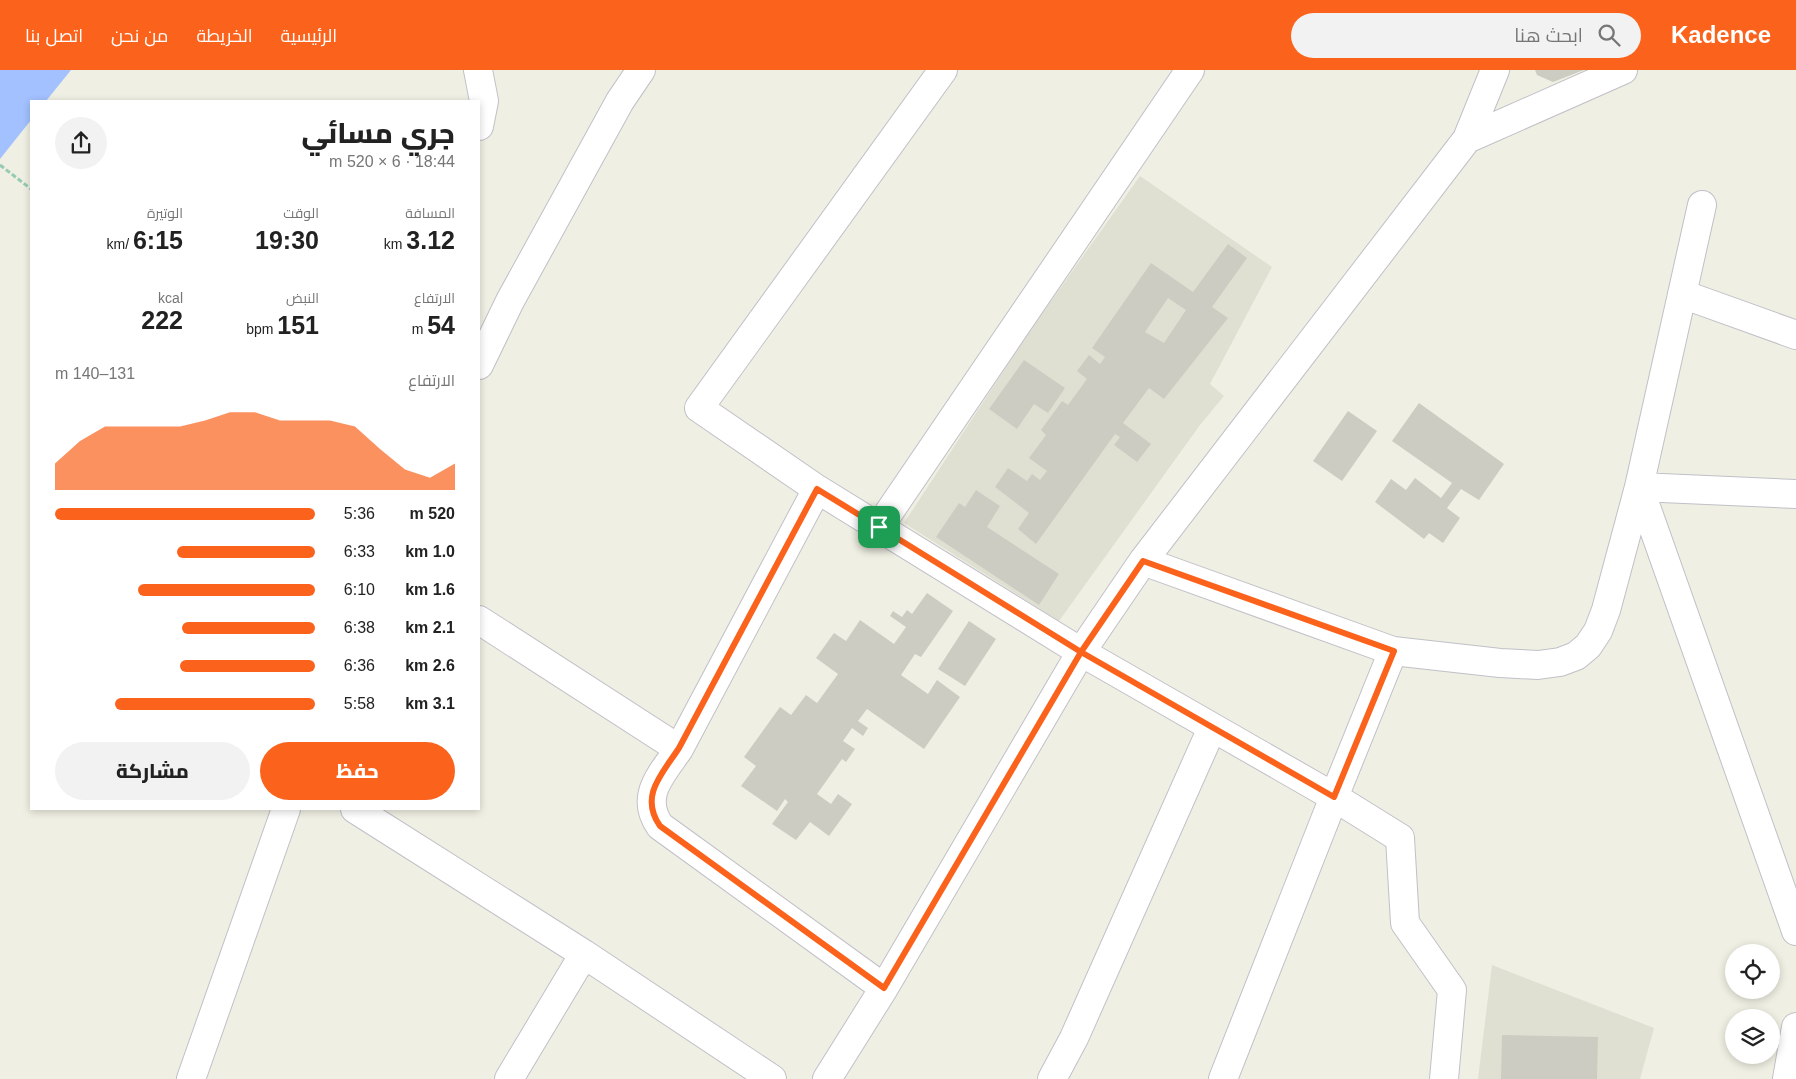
<!DOCTYPE html>
<html lang="ar">
<meta charset="utf-8">
<style>
:root{--surface:#fff;--page:#f2f2f2;--text:#222;--muted:#767676;--accent:#fb631d}
body{margin:0;font-family:Helvetica,Cairo,sans-serif;background:var(--page);color:var(--text);direction:rtl;height:100vh;display:flex;flex-direction:column;font-size:19px;white-space:nowrap}
*{box-sizing:border-box;margin:0}
p{font-size:16px;color:var(--muted)}
.icon{flex:none;width:28px;height:28px;fill:none;stroke:currentColor;stroke-width:2;stroke-linecap:round;stroke-linejoin:round}
.map{position:relative;flex:1;overflow:hidden;direction:ltr}
.panel{position:absolute;left:30px;top:30px;width:450px;height:710px;display:flex;flex-direction:column;background:var(--surface);border-radius:0px;box-shadow:0 2px 8px #0003;direction:rtl}
.panel>*{flex:none}
.controls{position:absolute;left:1725px;top:874px;display:grid;gap:10px}
.controls a{display:grid;place-items:center;width:55px;height:55px;border-radius:50%;background:var(--surface);box-shadow:0 2px 8px #0003;font-size:25px}
.pin{position:absolute;display:grid;place-items:center;width:42px;height:42px;color:#fff;margin:-21px;border-radius:10px;box-shadow:0 2px 8px #0006}
.round{display:grid;place-items:center;flex:none;width:52px;height:52px;border-radius:26px;background:var(--page)}
.headline{display:flex;align-items:center;justify-content:space-between;height:85px;padding:0 25px}
h1{font-size:28px;font-weight:800;line-height:38px}
.stats{display:grid;grid-template-columns:repeat(3,1fr);gap:8px;height:85px;padding:5px 25px}
.stats div{display:grid;align-content:center}
.stats b{font-size:25px;font-weight:800}
.stats small{font-size:14px;font-weight:400}
.stats p{font-size:14px}
.chart{height:140px;padding:10px 25px}
.chart p{display:flex;justify-content:space-between}
.chart svg{width:100%;height:90px;margin-top:5px;fill:var(--accent);opacity:.7}
.action{display:flex;gap:10px;margin-top:auto;padding:10px 25px}
.action a{flex:1;height:58px;border-radius:30px;background:var(--accent);color:#fff;font-size:20px;font-weight:800;line-height:58px;text-align:center}
.action a+a{background:var(--page);color:var(--text)}
ul{padding:0 25px;list-style:none;font-size:16px}
li{display:grid;grid-template-columns:80px 60px 1fr;align-items:center;height:38px}
li i{height:12px;border-radius:6px;background:var(--accent)}
header{display:flex;align-items:center;gap:30px;box-sizing:border-box;height:70px;padding:0 25px;background:var(--accent);color:#fff}
header strong{font-size:24px}
nav{display:flex;gap:28px;margin-inline-start:auto;font-size:18px}
.search{width:350px;height:45px;background:var(--page);display:flex;align-items:center;gap:12px;box-sizing:border-box;padding:0 18px;border-radius:28px;color:var(--muted);font-size:19px}
.map>svg:first-child{display:block}
.education{fill:#dfe0d2}
.water{fill:#a3c1ff}
.building{fill:#cdccc2;fill-rule:evenodd}
.lines{fill:none;stroke-linecap:round;stroke-linejoin:round}
.minor-casing{stroke:#c0c0c8;stroke-width:30}
.path{stroke:#95cbb2;stroke-width:3;stroke-dasharray:5 2.5;stroke-linecap:butt}
.minor{stroke:#fff;stroke-width:28}
.route-casing{stroke:#fff;stroke-width:10}
.route{stroke:#fb631d;stroke-width:6}
</style>
<header>
<strong>Kadence</strong>
<div class="search"><svg class="icon" aria-label="search" viewBox="0 0 24 24"><circle cx="10" cy="10" r="6"/><path d="M15 15l6 6"/></svg>ابحث هنا</div>
<nav><a>الرئيسية</a><a>الخريطة</a><a>من نحن</a><a>اتصل بنا</a></nav>
</header>
<div class="map">
<svg width="1796" height="1009" viewBox="0 0 1796 1009">
<rect width="100%" height="100%" fill="#efefe3"/>
<!-- education -->
<path class="education" d="M1140,106L1272,197L1210,314L1224,326L1200,355L1059,551L904,453L1029,262Z
M1492,895L1654,958L1640,1009H1478Z"/>
<!-- water -->
<path class="water" d="M0,0H71L46,31H31V50L0,89Z"/>
<!-- building -->
<path class="building" d="M1535,0H1584L1553,12L1537,5Z
M1228,174L1247,188L1212,237L1228,248L1164,329L1149,318L1123,353L1151,374L1137,392L1114,375L1120,367L1115,364L1036,474L1018,459L1029,443L995,417L1008,398L1027,411L1032,404L1040,410L1047,401L1029,388L1046,365L1041,360L1062,331L1068,335L1087,309L1077,301L1089,285L1100,294L1105,287L1092,278L1151,193L1193,222ZM1168,228L1186,240L1164,273L1145,262Z
M1024,290L1065,318L1048,343L1034,334L1017,359L989,339Z
M1419,333L1504,394L1479,430L1461,419L1447,438L1460,448L1443,473L1429,463L1424,469L1375,432L1391,409L1406,420L1415,408L1441,428L1452,413L1392,371Z
M1348,341L1377,361L1342,411L1313,391Z
M976,420L1000,436L987,457L1059,504L1039,535L936,467L959,433L965,437Z
M927,523L953,541L921,587L915,584L901,605L928,624L937,610L960,627L924,679L867,639L858,651L868,658L863,666L852,658L843,671L855,679L846,692L842,689L817,724L831,734L838,724L852,734L829,766L810,752L796,770L772,754L788,732L785,729L777,741L741,716L756,696L744,687L780,637L791,645L806,625L817,633L838,604L816,588L834,563L846,571L860,550L894,574L906,557L890,546L893,541L902,547L907,540L912,544Z
M969,551L996,569L965,616L938,599Z
M1502,965L1598,967L1597,1009H1501Z"/>
<g class="lines">
<defs>
<path id="minor" d="M478,0L484,31L479,56
M943,0L699,338L817,419L1081,582L1334,727L1400,768L1405,853L1452,920L1444,1009
M1467,69L1623,0
M1682,224L1796,265
M479,295L510,231L620,31L641,0
M817,419L679,679C662,704 639,726 660,756L884,918
M1796,424L1639,417L1796,861
M879,457L1190,0
M1143,491L1393,581L1500,593L1538,595L1560,592L1576,586L1588,576L1598,561L1606,540L1639,417L1702,135
M479,550L679,679
M355,739L584,884L772,1009
M191,1009L286,739
M509,1009L584,884
M827,1009L884,918L1081,582L1143,491L1467,69L1495,0
M1052,1009L1074,968L1212,658
M1223,1009L1334,727L1393,581
M1787,1009L1796,957"/>
</defs>
<!-- minor casing -->
<use href="#minor" class="minor-casing"/>
<!-- path -->
<path class="path" d="M0,95L31,119"/>
<!-- minor -->
<use href="#minor" class="minor"/>
</g>
<g class="lines">
<defs>
<path id="route" d="M879,457L817,419L679,678C662,704 639,726 660,756L884,918L1081,582L1143,491L1394,581L1334,727L1081,582L879,457"/>
</defs>
<!-- route casing -->
<use href="#route" class="route-casing"/>
<!-- route -->
<use href="#route" class="route"/>
</g>
</svg>
<div class="controls">
<a><svg class="icon" aria-label="locate" viewBox="0 0 24 24"><circle cx="12" cy="12" r="6"/><path d="M12 2v4M12 18v4M2 12h4M18 12h4"/></svg></a>
<a><svg class="icon" aria-label="layers" viewBox="0 0 24 24"><path d="M12 4l9 5-9 5-9-5zM3 14l9 5 9-5"/></svg></a>
</div>
<div class="pin" style="left:879px;top:457px;background:#1e9e55"><svg class="icon" aria-label="arrive" viewBox="0 0 24 24"><path d="M6 21V4h12l-3 4 3 4H6"/></svg></div>
<section class="panel">
<div class="headline"><div><h1>جري مسائي</h1><p>18:44 · 6 × 520 m</p></div><a class="round"><svg class="icon" aria-label="share" viewBox="0 0 24 24"><path d="M12 15V3M7 8l5-5 5 5M5 13v7h14v-7"/></svg></a></div>
<div class="stats">
<div><p>المسافة</p><b>3.12<small> km</small></b></div>
<div><p>الوقت</p><b>19:30</b></div>
<div><p>الوتيرة</p><b>6:15<small> /km</small></b></div>
</div>
<div class="stats">
<div><p>الارتفاع</p><b>54<small> m</small></b></div>
<div><p>النبض</p><b>151<small> bpm</small></b></div>
<div><p>kcal</p><b>222</b></div>
</div>
<div class="chart"><p><span>الارتفاع</span>131–140 m</p>
<svg viewBox="0 0 160 44" preserveAspectRatio="none"><path d="M0 44V31L10 20L20 13L30 13L40 13L50 13L60 10L70 6L80 6L90 10L100 10L110 10L120 13L130 24L140 34L150 38L160 31V44z"/></svg>
</div>
<ul>
<li><b>520 m</b>5:36<i style="width:100%"></i></li>
<li><b>1.0 km</b>6:33<i style="width:53%"></i></li>
<li><b>1.6 km</b>6:10<i style="width:68%"></i></li>
<li><b>2.1 km</b>6:38<i style="width:51%"></i></li>
<li><b>2.6 km</b>6:36<i style="width:52%"></i></li>
<li><b>3.1 km</b>5:58<i style="width:77%"></i></li>
</ul>
<div class="action"><a>حفظ</a><a>مشاركة</a></div>
</section>
</div>
